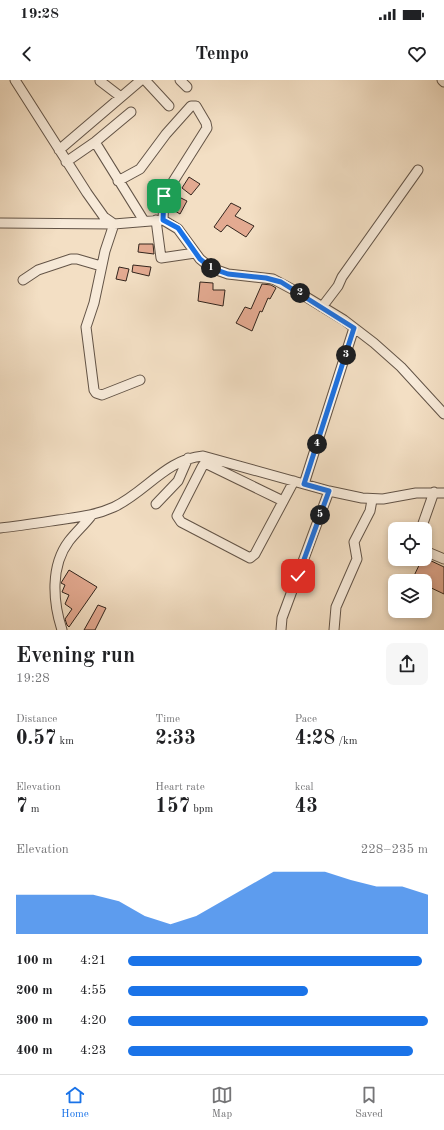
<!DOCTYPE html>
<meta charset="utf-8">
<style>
:root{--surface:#fff;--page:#f6f6f6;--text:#202124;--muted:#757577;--line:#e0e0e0;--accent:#1a73e8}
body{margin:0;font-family:"Old Standard TT",serif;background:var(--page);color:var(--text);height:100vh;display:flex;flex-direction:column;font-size:15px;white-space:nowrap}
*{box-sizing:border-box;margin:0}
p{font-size:13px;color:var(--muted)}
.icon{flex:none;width:22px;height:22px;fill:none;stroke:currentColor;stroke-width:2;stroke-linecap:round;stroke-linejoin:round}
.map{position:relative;height:550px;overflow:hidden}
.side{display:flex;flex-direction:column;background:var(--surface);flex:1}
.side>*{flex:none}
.controls{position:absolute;left:388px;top:442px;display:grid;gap:8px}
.controls a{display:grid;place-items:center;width:44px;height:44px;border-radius:8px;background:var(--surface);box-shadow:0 2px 6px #0003;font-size:20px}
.pin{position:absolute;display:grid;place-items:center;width:34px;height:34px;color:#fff;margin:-17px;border-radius:8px;box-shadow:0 2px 6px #0006}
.km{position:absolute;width:20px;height:20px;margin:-10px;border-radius:50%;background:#222;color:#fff;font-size:11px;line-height:20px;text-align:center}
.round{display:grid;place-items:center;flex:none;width:42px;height:42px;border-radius:8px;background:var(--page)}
.headline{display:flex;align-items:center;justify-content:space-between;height:68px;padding:0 16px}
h1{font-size:22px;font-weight:800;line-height:30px}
.stats{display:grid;grid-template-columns:repeat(3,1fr);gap:6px;height:68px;padding:4px 16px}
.stats div{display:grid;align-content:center}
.stats b{font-size:20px;font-weight:800}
.stats small{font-size:11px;font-weight:400}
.stats p{font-size:11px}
.chart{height:112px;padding:8px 16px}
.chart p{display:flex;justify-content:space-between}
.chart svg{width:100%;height:72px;margin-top:4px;fill:var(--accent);opacity:.7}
ul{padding:0 16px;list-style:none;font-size:13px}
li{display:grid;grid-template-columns:64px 48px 1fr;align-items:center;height:30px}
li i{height:10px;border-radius:5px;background:var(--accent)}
.status{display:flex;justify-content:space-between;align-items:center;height:28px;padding:0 20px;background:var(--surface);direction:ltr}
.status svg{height:11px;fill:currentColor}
header{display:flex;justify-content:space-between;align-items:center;height:52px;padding:0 16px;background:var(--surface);font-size:18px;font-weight:800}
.menu{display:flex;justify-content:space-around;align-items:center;height:56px;border-top:1px solid var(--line);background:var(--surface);font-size:11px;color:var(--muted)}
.menu a{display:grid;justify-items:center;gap:2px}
.menu .current{color:var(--accent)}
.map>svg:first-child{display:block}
.building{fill:#e3aa91;stroke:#33251d}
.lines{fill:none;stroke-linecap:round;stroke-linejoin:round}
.minor-casing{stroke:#635447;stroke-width:11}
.minor{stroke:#f7ead9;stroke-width:9}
.route-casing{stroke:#fff;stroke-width:8}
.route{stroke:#1a73e8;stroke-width:5}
</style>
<div class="status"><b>19:28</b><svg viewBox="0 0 49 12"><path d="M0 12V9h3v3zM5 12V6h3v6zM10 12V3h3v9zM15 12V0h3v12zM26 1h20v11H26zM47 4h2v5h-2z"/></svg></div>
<header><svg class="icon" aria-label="back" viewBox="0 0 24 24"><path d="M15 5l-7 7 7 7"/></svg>Tempo<svg class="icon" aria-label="heart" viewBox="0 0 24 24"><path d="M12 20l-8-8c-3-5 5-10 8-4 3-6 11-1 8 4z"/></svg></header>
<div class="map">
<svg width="444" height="550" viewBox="0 0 444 550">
<rect width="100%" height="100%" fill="#f3dfc4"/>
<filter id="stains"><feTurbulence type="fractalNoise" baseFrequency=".005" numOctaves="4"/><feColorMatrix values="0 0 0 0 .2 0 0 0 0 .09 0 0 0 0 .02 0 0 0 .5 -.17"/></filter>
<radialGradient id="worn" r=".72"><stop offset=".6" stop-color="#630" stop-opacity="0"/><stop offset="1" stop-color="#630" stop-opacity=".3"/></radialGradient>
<!-- building -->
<path class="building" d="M189,97L200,104L191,115L182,108Z
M177,116L187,121L180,134L170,128Z
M231,123L241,128L235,136L254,146L246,157L227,145L221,152L214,147Z
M139,164H153L154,174L138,172Z
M133,185L151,187L149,196L132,192Z
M119,187L129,189L126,201L116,199Z
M200,202L213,203V210H225L223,226L198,221Z
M262,204L271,205L276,208L270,219L268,218L262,232L260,231L252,251L236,243L245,227L251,229Z
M425,478L444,487V514L425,505V501L412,500L422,479H425Z
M69,490L97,507L69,547L67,545L65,539L72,529L65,524L69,515L62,512L65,505L61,503Z
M98,525L106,528L95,550H84Z"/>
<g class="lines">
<defs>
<path id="minor" d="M15,0L87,113L104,137L114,144L163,140L178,149L200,179L211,188L228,194L273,199L303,215L344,240L374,263L401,287L444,334
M145,0L169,26
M180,0L187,7
M442,0L444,2
M100,1L121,17
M95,62L144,141
M59,70L141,0
M66,82L95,62L131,32
M118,101L140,89L166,54L191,26H196L206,43L207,48L164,116L163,140
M156,140L161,178L195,173
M0,143L114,144L105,171L94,223L86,247L94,310L96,313L102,315L140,300
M23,200L38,190L71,179H77L101,186
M322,227L338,206L342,197L418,90
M304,404L354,248
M283,421L207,384H204L202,387L177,436L181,442L250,478L255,474L294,401
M156,424L178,401L188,378
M0,448C19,446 38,443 58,440C79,437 94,436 114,427C146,412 166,379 203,376L329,411L362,418L383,419L416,413H444
M421,449L434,412
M425,471L444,479
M62,550C53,522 50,486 69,461C76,452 84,445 91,436
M281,550L282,538L329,411
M334,550L336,527L357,479L354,462L370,431L372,420"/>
</defs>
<!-- minor casing -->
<use href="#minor" class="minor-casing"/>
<!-- minor -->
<use href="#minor" class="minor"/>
</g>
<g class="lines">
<defs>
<path id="route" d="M164,116L163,140L178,148L200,179L211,188L228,194L266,198L281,202L354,248L304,404L329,411L298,496"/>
</defs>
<!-- route casing -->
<use href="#route" class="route-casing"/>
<!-- route -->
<use href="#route" class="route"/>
</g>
<rect width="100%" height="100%" filter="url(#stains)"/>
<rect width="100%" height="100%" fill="url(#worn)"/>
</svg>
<div class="controls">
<a><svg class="icon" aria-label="locate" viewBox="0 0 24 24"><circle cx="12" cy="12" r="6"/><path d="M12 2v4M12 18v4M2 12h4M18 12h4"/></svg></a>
<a><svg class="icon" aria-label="layers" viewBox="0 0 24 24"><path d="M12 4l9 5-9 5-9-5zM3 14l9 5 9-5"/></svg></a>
</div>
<div class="pin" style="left:164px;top:116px;background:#1e9e55"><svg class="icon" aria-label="arrive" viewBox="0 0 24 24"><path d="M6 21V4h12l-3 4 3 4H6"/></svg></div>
<div class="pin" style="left:298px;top:496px;background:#d93025"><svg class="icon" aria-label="check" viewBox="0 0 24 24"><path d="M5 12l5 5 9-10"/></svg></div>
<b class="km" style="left:211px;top:188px">1</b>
<b class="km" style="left:300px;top:213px">2</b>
<b class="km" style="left:346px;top:275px">3</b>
<b class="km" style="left:317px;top:364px">4</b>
<b class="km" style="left:320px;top:435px">5</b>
</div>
<section class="side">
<div class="headline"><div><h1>Evening run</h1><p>19:28</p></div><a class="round"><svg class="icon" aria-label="share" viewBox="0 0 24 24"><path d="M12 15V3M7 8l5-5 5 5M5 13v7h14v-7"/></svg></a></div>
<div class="stats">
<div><p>Distance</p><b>0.57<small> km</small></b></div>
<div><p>Time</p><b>2:33</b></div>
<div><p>Pace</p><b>4:28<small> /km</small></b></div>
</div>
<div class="stats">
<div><p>Elevation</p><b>7<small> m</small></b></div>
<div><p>Heart rate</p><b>157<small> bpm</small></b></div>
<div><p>kcal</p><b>43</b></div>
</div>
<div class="chart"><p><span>Elevation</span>228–235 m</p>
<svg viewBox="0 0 160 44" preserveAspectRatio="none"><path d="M0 44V20L10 20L20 20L30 20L40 24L50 33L60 38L70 33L80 24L90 15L100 6L110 6L120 6L130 11L140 15L150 15L160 20V44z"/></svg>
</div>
<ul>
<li><b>100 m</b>4:21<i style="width:98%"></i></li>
<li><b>200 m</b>4:55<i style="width:60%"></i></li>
<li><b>300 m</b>4:20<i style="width:100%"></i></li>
<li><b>400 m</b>4:23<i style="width:95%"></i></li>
</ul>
</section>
<nav class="menu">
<a class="current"><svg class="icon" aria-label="home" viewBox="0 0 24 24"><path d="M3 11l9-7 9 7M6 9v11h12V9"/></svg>Home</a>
<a><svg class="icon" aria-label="map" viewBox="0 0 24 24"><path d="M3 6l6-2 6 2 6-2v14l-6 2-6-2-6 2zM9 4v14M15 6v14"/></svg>Map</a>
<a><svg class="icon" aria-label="saved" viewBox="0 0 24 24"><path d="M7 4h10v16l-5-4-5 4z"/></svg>Saved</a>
</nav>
